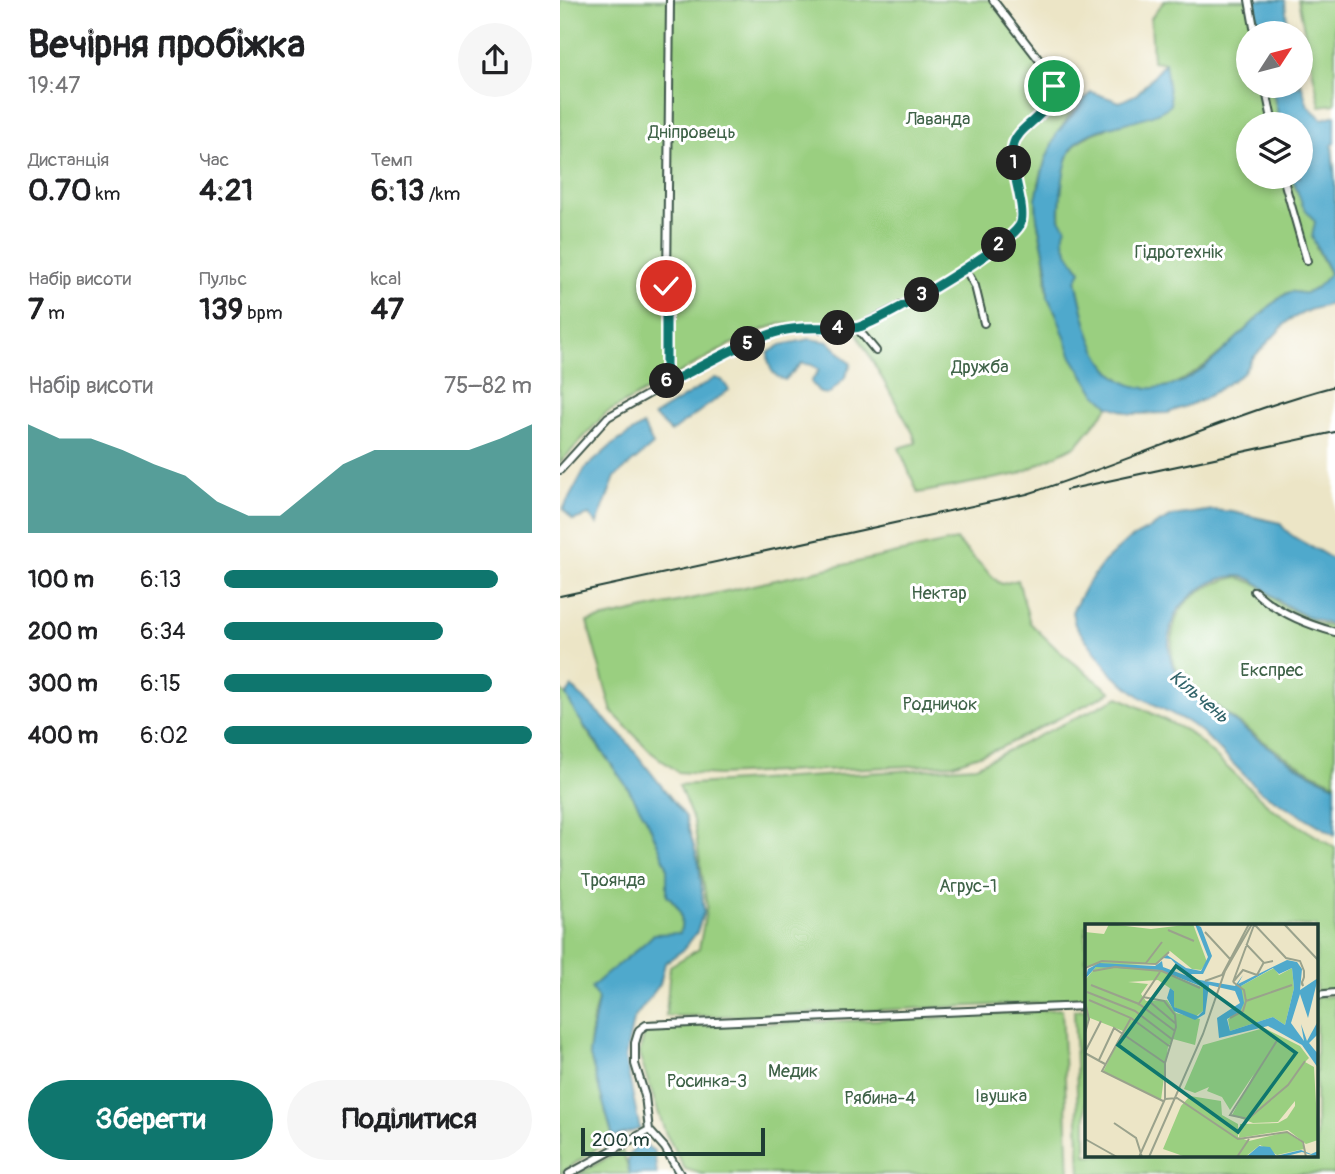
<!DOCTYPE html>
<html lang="uk">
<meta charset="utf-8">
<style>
:root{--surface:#fff;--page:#f6f6f6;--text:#202124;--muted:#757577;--accent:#0f766e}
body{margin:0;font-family:Pangolin,sans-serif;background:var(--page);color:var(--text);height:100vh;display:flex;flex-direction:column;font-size:26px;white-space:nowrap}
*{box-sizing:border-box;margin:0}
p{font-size:23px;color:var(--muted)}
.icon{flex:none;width:38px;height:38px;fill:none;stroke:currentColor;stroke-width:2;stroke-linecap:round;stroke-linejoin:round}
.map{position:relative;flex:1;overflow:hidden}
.details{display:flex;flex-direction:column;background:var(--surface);width:560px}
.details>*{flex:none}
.needle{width:46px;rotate:54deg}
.tools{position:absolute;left:676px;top:21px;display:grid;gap:14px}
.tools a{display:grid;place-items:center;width:77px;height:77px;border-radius:50%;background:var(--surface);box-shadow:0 4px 10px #0003;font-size:35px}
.scale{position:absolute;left:21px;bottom:18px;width:184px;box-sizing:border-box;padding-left:7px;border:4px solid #1f3d34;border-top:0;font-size:19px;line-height:24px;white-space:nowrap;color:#1f3d34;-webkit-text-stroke:5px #fff;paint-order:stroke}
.pin{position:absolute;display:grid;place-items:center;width:60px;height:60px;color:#fff;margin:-30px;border:4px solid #fff;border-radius:50%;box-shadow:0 2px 7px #0007}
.km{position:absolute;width:35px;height:35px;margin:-18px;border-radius:50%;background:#222;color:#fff;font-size:19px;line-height:35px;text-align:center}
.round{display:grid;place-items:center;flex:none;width:74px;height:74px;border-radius:37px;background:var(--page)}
.summary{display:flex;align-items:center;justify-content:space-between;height:119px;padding:0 28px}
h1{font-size:38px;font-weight:700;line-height:52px}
.metrics{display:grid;grid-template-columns:repeat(3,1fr);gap:10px;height:119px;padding:7px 28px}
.metrics div{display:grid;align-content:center}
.metrics b{font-size:30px;font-weight:700}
.metrics small{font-size:19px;font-weight:400}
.metrics p{font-size:19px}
.chart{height:196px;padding:14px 28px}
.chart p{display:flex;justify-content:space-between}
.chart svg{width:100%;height:126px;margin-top:7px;fill:var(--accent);opacity:.7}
.cta{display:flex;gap:14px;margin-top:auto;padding:14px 28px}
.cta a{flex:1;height:80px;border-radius:42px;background:var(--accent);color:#fff;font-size:28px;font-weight:700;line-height:80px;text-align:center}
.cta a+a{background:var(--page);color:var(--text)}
ul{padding:0 28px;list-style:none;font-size:23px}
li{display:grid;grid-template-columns:112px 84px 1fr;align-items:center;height:52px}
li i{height:18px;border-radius:9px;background:var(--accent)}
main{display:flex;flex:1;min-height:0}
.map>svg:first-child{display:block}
.green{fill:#9acf80;stroke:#5c865a;stroke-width:2}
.water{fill:#4fa9cc;stroke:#377380;stroke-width:2}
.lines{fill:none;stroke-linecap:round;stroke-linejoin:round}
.street-casing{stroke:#3e564a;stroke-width:10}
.street{stroke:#fff;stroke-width:6}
.rail{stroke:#1f3d34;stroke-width:2}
.route-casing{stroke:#fff;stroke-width:14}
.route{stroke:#0f766e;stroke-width:9}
.labels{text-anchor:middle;stroke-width:6;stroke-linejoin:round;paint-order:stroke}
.park-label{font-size:18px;fill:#3e6247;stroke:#fff}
.water-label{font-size:19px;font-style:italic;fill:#306369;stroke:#fff}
.inset-road{fill:none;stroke:#9aa28c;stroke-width:2}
.view{fill:#0f766e;fill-opacity:0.15;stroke:#0f766e;stroke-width:3.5}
.inset-edge{fill:none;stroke:#1f3d34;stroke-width:3.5}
</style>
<main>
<section class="details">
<div class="summary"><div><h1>Вечірня пробіжка</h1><p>19:47</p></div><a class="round"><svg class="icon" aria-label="share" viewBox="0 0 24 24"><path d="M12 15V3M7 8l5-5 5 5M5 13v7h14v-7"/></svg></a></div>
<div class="metrics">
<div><p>Дистанція</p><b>0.70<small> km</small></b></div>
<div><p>Час</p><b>4:21</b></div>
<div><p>Темп</p><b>6:13<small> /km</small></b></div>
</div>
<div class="metrics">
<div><p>Набір висоти</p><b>7<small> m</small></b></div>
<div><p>Пульс</p><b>139<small> bpm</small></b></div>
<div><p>kcal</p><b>47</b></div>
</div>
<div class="chart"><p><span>Набір висоти</span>75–82 m</p>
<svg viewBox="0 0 160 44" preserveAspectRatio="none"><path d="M0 44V6L10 11L20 11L30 15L40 20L50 24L60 33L70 38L80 38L90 29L100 20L110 15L120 15L130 15L140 15L150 11L160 6V44z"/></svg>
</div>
<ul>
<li><b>100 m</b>6:13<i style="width:89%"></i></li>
<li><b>200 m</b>6:34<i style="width:71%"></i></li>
<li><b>300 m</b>6:15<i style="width:87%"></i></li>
<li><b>400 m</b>6:02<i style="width:100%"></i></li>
</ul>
<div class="cta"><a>Зберегти</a><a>Поділитися</a></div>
</section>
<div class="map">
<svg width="775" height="1174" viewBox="0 0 775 1174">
<rect width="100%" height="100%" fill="#fff"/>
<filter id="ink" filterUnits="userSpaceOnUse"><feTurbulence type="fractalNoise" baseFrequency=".0143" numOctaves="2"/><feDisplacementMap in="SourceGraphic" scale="14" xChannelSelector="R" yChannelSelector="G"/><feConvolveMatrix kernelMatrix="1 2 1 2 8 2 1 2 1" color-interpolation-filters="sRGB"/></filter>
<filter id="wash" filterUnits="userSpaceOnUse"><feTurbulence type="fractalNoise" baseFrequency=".00686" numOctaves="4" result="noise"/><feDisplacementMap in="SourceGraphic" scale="28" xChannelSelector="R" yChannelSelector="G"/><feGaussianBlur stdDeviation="1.57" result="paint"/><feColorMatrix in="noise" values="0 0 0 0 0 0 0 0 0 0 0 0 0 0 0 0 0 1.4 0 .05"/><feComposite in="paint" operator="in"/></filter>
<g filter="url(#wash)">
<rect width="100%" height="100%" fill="#ece5c6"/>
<!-- green -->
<path class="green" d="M0,0H430L464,44L517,103C498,131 481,161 477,195C474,214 480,234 484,253C487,267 485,281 488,295C489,303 496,312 499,319C513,356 519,378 549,406L517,445L459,474L358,493L339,448L356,443L353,433L296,332V323L219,324L188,335L46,413L0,463Z
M605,0H693L700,33H688V86H712L720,124H688V177H732L743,206L756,222V248L770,273C765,281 756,291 746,293C741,294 735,291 730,292C722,294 714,303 708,308C664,348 592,437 539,356C526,335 522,304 516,279L521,271C515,262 507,253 504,243C497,221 499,159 517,143C525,136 536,132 546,129L605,63L593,61L591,18Z
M738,0H775V104L760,106Z
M396,540L438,582L442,584L458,580L470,623L499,651L551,692L440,748L393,764L157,775L118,772L92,753L52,712L27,622Z
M678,577L699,585L721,605L759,624L775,628V783C735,767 701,739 667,714C650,701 630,690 618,672C612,664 611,651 612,641C613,601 642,585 678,577Z
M0,690C12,699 18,717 26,730C56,772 91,813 106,863C109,873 107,885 107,895C122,910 124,913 120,934H94L38,999L33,1018L29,1053L53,1137L0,1174Z
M559,697L629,732L711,808L775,848V990L756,991V926H526V1001L182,1016H106L110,966L139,949L147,906L134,823L119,785L416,766Z
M775,996V1174H520L514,1010L526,1009V1155H756V997Z
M502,1009L509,1174H142L125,1169L105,1132L79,1054L84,1036L91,1027L372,1018Z
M62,1150L70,1174H18Z"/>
<!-- water -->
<path class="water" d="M693,0H725L728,33H700Z
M605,63L611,105C584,125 535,123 515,144C502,159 501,199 499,218L506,227C498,242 512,259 521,271L516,280C525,319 535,385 586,388C603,389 617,386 632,376C657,360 685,329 708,308C714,303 722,295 730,292C734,291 741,294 746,293C756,291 764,281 770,273L752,237L755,222L743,206L732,177H740V124H720L712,86H740V80L748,106L762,119L775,115V143L772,145L775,184V303L749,310L729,320L692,359L682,374L642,400L608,413L571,414L549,406L535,393L512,357L496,313L488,298L487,265L477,219L476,198L485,161L497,133L531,92L560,102L577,94Z
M250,339L269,342L291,364L284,379L269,394L260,393L251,382L259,370L252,365L242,363L225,380C212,376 208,367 208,353L221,345Z
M155,378L162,380L169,390L111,432L94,416Z
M83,425L93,445L55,477L37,524L29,515L13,520L3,509L25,469L52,445Z
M653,510L673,512L720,523C732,542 757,546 774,561L775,626C758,621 741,614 726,605C709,596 697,575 676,576C655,577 635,590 621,606C608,621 605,653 615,671C624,688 644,699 659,710C696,738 732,768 775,785V835L700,791L642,732L626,721L582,698L554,676L515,625L512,612L526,586L544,562L568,540L612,516Z
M12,687L63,737L125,816L139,864L144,911L137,932L123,950L105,963L100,984L73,1020L65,1058L80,1129L53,1137L29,1053L38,999L31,988C51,968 75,954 94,934L120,933C124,915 121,908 107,895V866L88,822L68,788L16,714L6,695Z
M81,1142L94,1151L97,1174H70C65,1161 70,1149 81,1142Z"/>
</g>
<g filter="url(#ink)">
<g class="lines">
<defs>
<path id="street" d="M689,0L695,33
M705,86L713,124
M723,177L747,261
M405,268L415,286L424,323
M297,328L316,351
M108,383L106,378L110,0
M0,470L48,417L108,383L172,351L216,332L234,329L297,328L383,284L447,239L460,226L462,217L455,176L453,146L460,133L483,112L494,86L490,74L433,0
M694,591C717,612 745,624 775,632
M756,995L775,993
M9,1174L89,1130
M120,1174L105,1148L89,1130L85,1096L75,1064V1043L79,1030L86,1025L526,1006"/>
</defs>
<!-- street casing -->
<use href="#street" class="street-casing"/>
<!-- street -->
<use href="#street" class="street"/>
<!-- rail -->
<path class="rail" d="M506,490L775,432
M0,596L467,494C571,461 670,414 775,386"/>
</g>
</g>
<g class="lines" filter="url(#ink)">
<defs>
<path id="route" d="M106,286V378L108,383C143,366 177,345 214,333C234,326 257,328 278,328C284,328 293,329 299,327C326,319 448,247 460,225C468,210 448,166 453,146C456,132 471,124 480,114C488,107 492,96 494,86"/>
</defs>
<!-- route casing -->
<use href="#route" class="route-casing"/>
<!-- route -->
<use href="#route" class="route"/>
</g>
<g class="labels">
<!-- park labels -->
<g class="park-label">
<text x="378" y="125">Лаванда</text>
<text x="132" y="138">Дніпровець</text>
<text x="619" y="258">Гідротехнік</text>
<text x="420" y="373">Дружба</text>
<text x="379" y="599">Нектар</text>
<text x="712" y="676">Експрес</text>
<text x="380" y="710">Родничок</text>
<text x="53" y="886">Троянда</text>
<text x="408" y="892">Агрус-1</text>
<text x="233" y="1077">Медик</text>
<text x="147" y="1087">Росинка-3</text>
<text x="441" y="1102">Івушка</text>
<text x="320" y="1104">Рябина-4</text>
</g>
<!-- water labels -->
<g class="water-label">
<text transform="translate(640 696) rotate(40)" y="7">Кільчень</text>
</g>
</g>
<!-- overview -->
<g transform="translate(525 924)">
<rect width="233" height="233" fill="#ece5c6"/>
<path d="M24,0L66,5L108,0L122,38L116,46L107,45L85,27L71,40L0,42V8L19,10ZM33,42L74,46L119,64L118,87L110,93L89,83V67L73,56L43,58L63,60L56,70L61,77L82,76L91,89L115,95L110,121L88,115L83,123L76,176L18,148L38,107L5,94L0,108V56L11,43ZM189,44L194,51L207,44L209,64L200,101L188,93L145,107L143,95L155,88L156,62ZM179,104L215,122L224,134L220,138L229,143L233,216L221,220L203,206L154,214L155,200L193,199L202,194L210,182V177L193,198L168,199L147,191L169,150L145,186L137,173L122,167L124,163L110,169L99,165L118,121ZM105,172L136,177L137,191L153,200V213L164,217L201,208L217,218L219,225L192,231L175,221L160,233H101L78,225L96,182Z" fill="#9acf80"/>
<path d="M110,0L116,3L127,32L118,50H106L109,55L150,62L158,51L153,60L202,36L212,38L217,45L215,66L233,54L223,94L215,70L206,99L219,117L216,100L222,117L233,97V110L224,119L233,130V144L217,121L183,102L134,114L132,94L155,79L150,67L124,61L120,90L110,96L89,87L82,74L85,64L89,67V83L113,92L118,87V63L74,46L11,43L0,55L3,45L14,39L70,42L77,37L78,43L102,52L86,35L78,34L82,31L101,44L116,47L123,33ZM188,44L194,50L207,44L209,64L200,101L188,93L145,107L142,95L155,88L159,79L156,62ZM174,222L185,223L191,232L216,226L226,230L233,227V233L217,228L198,233H161Z" fill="#4fa9cc" fill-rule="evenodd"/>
<path class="inset-road" d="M169,0L201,34L215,37L219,47V53L218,56L217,58V60L218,62L217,58M199,0L233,36M83,6L109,17M120,8L145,35M161,20L179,39L188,37M61,39L77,18M0,44L17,37L71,40L84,28M8,47L30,43L77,47L115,64M120,57L137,51L164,0M148,58L169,1M148,58L158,46L172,51L179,38M6,61L54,80L90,107M2,68L50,87L88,116M4,76L46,94L84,122M161,77L207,61M0,78L4,95L0,109M65,78L90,99M53,81L75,48M46,94L17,147L78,177M145,94L158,87L161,77L159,66L148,58M193,115L145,191L163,195L203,161L220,137M0,128L16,97M0,129L20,140M14,136L29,104L80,139M80,175L92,174L153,215L202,208L218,218L221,233M29,199L51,214L57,233M0,215L32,233M54,233L80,175V139L91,103L90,91L79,77L58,73M64,233L118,110L140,47L167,0M152,233L164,215"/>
<path class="view" d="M91,42L211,129L153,208L33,121Z"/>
<rect width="233" height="233" class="inset-edge"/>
</g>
</svg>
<div class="tools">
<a><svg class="needle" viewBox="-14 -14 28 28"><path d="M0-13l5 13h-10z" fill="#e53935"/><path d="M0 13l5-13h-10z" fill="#757577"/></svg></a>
<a><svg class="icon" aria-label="layers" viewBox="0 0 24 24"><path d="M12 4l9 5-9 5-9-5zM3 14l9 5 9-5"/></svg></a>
</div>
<div class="scale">200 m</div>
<div class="pin" style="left:494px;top:86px;background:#1e9e55"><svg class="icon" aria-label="arrive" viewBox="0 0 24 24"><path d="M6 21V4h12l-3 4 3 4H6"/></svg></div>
<div class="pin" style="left:106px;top:286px;background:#d93025"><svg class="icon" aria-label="check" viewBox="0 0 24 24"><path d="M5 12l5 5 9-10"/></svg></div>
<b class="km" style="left:454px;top:163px">1</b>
<b class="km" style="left:439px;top:245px">2</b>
<b class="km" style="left:362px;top:295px">3</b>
<b class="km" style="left:278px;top:328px">4</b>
<b class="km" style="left:188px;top:344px">5</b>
<b class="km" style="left:107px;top:381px">6</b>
</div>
</main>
